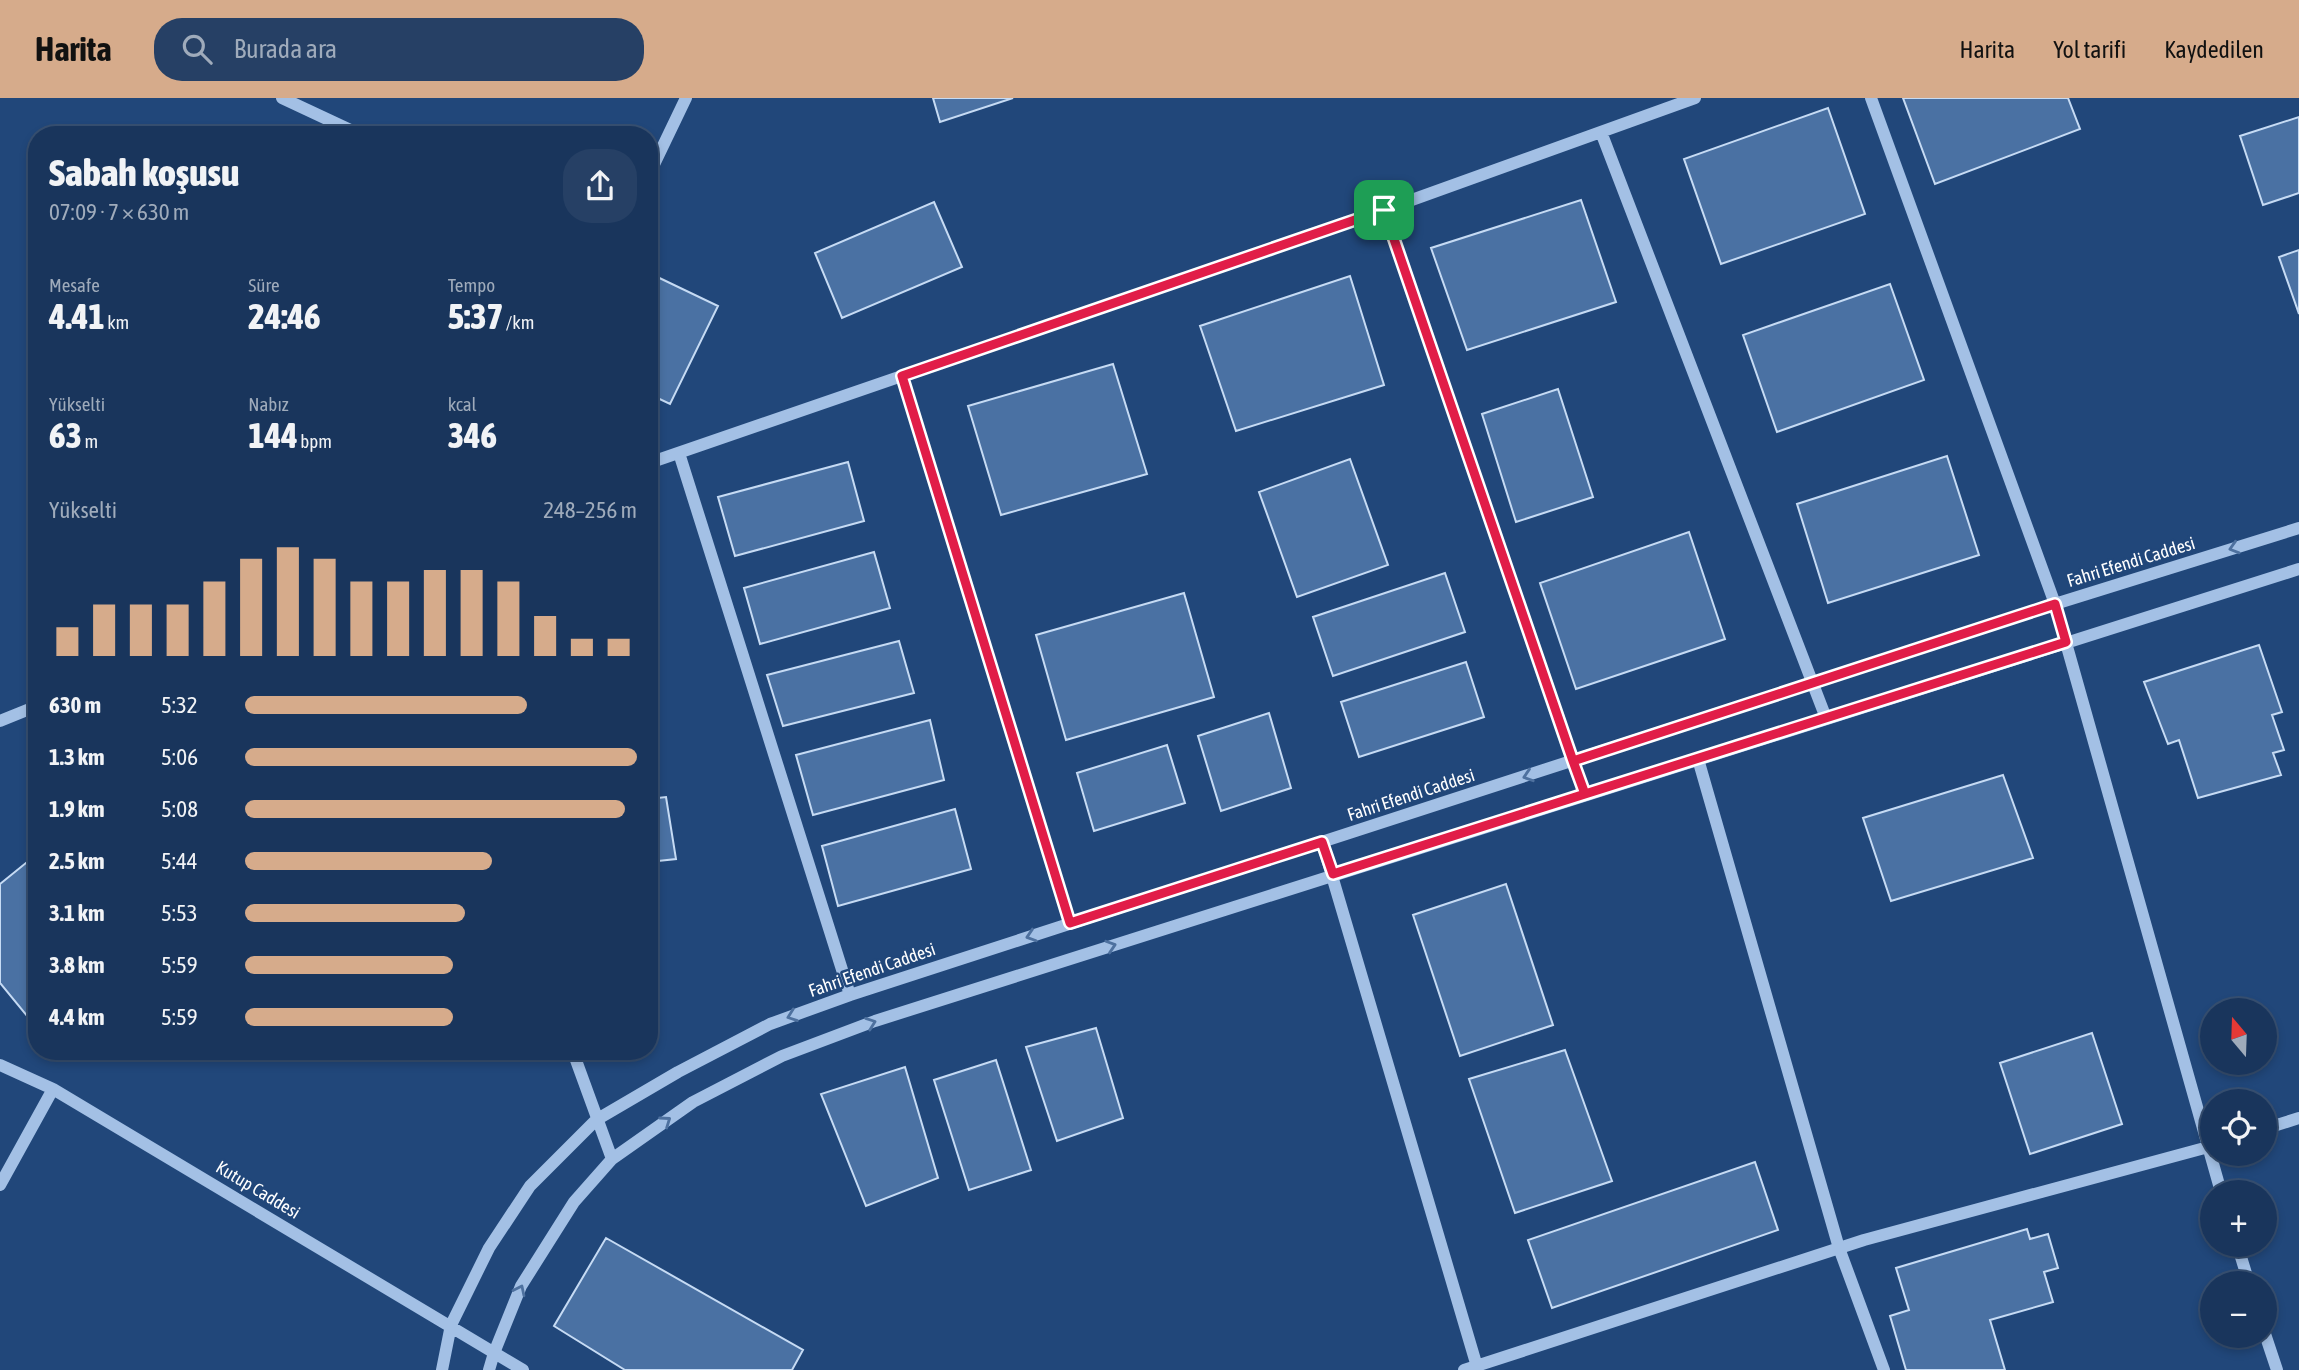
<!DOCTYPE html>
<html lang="tr">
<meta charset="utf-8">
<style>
:root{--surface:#19355c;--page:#264065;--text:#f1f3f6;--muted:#9fabbb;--line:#375072;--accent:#d6ab8b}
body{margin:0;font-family:"Asap Condensed",sans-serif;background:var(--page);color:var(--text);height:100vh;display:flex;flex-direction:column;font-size:26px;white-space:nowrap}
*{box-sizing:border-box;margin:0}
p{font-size:23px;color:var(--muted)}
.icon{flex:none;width:38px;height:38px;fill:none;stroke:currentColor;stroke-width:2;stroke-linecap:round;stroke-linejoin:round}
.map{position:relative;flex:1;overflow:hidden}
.sheet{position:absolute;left:28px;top:28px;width:630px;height:934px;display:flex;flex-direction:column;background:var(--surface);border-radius:28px;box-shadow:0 4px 10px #0003,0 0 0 2px var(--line)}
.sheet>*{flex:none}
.needle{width:46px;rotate:341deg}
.buttons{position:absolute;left:2200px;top:900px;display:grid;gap:14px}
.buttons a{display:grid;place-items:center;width:77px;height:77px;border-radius:50%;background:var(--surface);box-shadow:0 4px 10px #0003,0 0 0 2px var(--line);font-size:35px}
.pin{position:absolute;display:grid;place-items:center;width:60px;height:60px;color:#fff;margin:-30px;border-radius:14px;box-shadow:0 4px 10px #0006}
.round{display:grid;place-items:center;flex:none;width:74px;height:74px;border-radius:28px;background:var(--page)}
.overview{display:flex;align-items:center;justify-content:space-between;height:119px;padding:0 21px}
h1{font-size:38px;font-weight:800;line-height:52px}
.stats{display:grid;grid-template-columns:repeat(3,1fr);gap:10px;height:119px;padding:7px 21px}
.stats div{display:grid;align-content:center}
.stats b{font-size:35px;font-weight:800}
.stats small{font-size:19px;font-weight:400}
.stats p{font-size:19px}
.chart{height:196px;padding:14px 21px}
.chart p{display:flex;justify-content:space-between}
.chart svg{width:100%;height:126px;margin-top:7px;stroke:var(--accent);stroke-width:6}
ul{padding:0 21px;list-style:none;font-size:23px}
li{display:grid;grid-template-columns:112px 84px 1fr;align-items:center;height:52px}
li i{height:18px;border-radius:9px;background:var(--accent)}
header{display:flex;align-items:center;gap:42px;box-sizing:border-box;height:98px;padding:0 35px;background:var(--accent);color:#111}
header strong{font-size:33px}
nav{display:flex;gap:38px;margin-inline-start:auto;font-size:24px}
.search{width:490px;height:63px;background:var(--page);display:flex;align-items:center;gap:18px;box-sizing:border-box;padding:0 24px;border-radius:28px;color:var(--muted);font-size:26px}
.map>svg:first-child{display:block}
.building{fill:#4a71a3;stroke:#c6dbf4;stroke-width:2}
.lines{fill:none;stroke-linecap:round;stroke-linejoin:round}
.minor{stroke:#a3c0e5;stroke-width:12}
.oneway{stroke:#4e719f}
.route-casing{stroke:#fff;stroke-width:14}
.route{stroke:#e11d48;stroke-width:9}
.labels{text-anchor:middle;stroke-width:5;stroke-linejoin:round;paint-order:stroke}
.street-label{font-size:18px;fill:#fff;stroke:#21477a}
</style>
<header>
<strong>Harita</strong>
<div class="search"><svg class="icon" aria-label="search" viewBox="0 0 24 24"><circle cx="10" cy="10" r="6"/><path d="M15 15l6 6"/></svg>Burada ara</div>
<nav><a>Harita</a><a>Yol tarifi</a><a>Kaydedilen</a></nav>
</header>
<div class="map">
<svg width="2299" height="1272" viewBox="0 0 2299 1272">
<rect width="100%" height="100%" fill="#21477a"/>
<!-- building -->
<path class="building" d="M933,0H1013L940,24Z
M1903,0H2068L2080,31L1935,86Z
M1828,10L1865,116L1721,166L1684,61Z
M2299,19V95L2263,107L2240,38Z
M1581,102L1616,204L1467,252L1431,150Z
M934,104L962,169L842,220L815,155Z
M2299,152V216L2279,159Z
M649,175L718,208L670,306L649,296Z
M1350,178L1384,287L1236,333L1200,228Z
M1890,186L1924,282L1777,334L1743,237Z
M1113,266L1147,376L1001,417L968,308Z
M1558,291L1593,399L1516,424L1482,316Z
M1947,358L1979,457L1828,505L1797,406Z
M1350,361L1388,467L1297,499L1259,394Z
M848,364L864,423L735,458L718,399Z
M1689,434L1725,541L1576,591L1540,485Z
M874,454L890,510L760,546L744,490Z
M1445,475L1465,534L1333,578L1313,519Z
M1184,495L1214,599L1066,642L1036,537Z
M899,543L914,595L783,628L767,577Z
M2259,547L2282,614L2272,617L2284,652L2273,655L2281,677L2198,700L2179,642L2168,646L2144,584Z
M1466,564L1484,619L1359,659L1341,604Z
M1269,615L1291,690L1221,713L1198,638Z
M930,622L944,682L813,717L796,657Z
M1167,647L1185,705L1094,733L1077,675Z
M2003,677L2033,760L1891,803L1863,720Z
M666,699L676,761L649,764V701Z
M955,711L971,771L838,808L822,748Z
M37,756V930L0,885V786Z
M1506,786L1553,927L1460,958L1413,817Z
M1096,930L1123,1020L1057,1043L1026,949Z
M2092,935L2122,1026L2030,1056L2000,965Z
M1565,952L1612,1083L1515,1115L1469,981Z
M996,962L1031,1072L969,1092L934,982Z
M905,969L938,1080L866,1108L821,996Z
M1755,1064L1778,1132L1552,1210L1528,1142Z
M2027,1131L2030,1141L2048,1136L2058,1170L2044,1174L2053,1204L1990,1222L2005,1272H1906L1890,1218L1909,1212L1896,1170Z
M606,1140L803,1252L792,1272H625L554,1228Z"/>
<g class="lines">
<!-- minor -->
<path class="minor" d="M282,0L361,37
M1871,0L2055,506L2221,1094
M1601,34L1826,620
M649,77L686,0
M1384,112L1585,697
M902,278L1070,825
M679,355L850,897
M649,365L1384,112L1695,0
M0,623L37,608
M1698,661L1839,1150L1884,1272
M1322,744L1478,1272
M573,954L612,1061
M0,967L53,991L523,1272
M2264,1031L2299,1020
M0,1087L53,991
M2237,1146L2249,1185
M2264,1233L2277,1272
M442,1272L451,1227L489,1150L530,1088L596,1022L678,974L770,926L850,897L2055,506L2299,430
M489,1272L494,1255L521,1188L574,1104L612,1061L693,1004L782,958L875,923L2299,471
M1464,1272L1864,1142L2212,1048"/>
</g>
<!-- one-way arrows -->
<defs><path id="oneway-chevron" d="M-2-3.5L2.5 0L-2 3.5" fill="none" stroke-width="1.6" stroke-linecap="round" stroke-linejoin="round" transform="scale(1.75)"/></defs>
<g class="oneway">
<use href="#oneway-chevron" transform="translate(2234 450) rotate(163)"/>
<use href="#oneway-chevron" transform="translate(1528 678) rotate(162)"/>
<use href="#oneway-chevron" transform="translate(1031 838) rotate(162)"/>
<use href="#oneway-chevron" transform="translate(1111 848) rotate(-18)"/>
<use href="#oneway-chevron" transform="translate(792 918) rotate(160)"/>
<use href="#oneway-chevron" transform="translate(871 925) rotate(-20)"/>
<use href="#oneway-chevron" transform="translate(666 1023) rotate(-35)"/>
<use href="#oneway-chevron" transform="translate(520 1192) rotate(-64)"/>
</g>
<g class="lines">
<defs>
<path id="route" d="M1384,112L902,278L1070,825L1322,744L1333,776L1585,696L1573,663L2055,506L2066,544L1585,696L1573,663L1384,112"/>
</defs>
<!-- route casing -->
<use href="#route" class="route-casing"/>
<!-- route -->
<use href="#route" class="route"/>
</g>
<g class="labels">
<!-- street labels -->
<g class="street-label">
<text transform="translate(2131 464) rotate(-17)" y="6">Fahri Efendi Caddesi</text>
<text transform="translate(1411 697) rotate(-18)" y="6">Fahri Efendi Caddesi</text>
<text transform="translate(872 872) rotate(-19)" y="6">Fahri Efendi Caddesi</text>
<text transform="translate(258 1092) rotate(31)" y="6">Kutup Caddesi</text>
</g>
</g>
</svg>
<div class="buttons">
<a><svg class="needle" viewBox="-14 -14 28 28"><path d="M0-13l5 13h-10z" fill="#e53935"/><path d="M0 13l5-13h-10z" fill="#9fabbb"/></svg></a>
<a><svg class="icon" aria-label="locate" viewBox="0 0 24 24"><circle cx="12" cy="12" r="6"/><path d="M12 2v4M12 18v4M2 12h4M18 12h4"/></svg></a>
<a>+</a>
<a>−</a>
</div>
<div class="pin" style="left:1384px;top:112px;background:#1e9e55"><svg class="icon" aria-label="arrive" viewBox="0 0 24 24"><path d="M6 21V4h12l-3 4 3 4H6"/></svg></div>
<section class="sheet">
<div class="overview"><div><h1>Sabah koşusu</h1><p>07:09 · 7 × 630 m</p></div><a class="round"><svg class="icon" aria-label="share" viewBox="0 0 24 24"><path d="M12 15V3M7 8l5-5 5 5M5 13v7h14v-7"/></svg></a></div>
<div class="stats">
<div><p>Mesafe</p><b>4.41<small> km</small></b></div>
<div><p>Süre</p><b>24:46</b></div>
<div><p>Tempo</p><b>5:37<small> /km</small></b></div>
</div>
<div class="stats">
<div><p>Yükselti</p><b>63<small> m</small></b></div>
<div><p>Nabız</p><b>144<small> bpm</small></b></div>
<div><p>kcal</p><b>346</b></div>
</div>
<div class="chart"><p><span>Yükselti</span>248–256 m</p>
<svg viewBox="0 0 160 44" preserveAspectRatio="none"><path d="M5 44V34M15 44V26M25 44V26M35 44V26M45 44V18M55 44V10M65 44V6M75 44V10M85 44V18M95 44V18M105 44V14M115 44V14M125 44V18M135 44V30M145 44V38M155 44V38"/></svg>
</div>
<ul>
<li><b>630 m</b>5:32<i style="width:72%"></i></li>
<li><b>1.3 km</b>5:06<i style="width:100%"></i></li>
<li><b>1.9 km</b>5:08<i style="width:97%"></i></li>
<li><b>2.5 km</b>5:44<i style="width:63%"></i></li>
<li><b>3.1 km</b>5:53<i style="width:56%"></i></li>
<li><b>3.8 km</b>5:59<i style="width:53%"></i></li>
<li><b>4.4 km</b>5:59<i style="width:53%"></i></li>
</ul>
</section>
</div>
